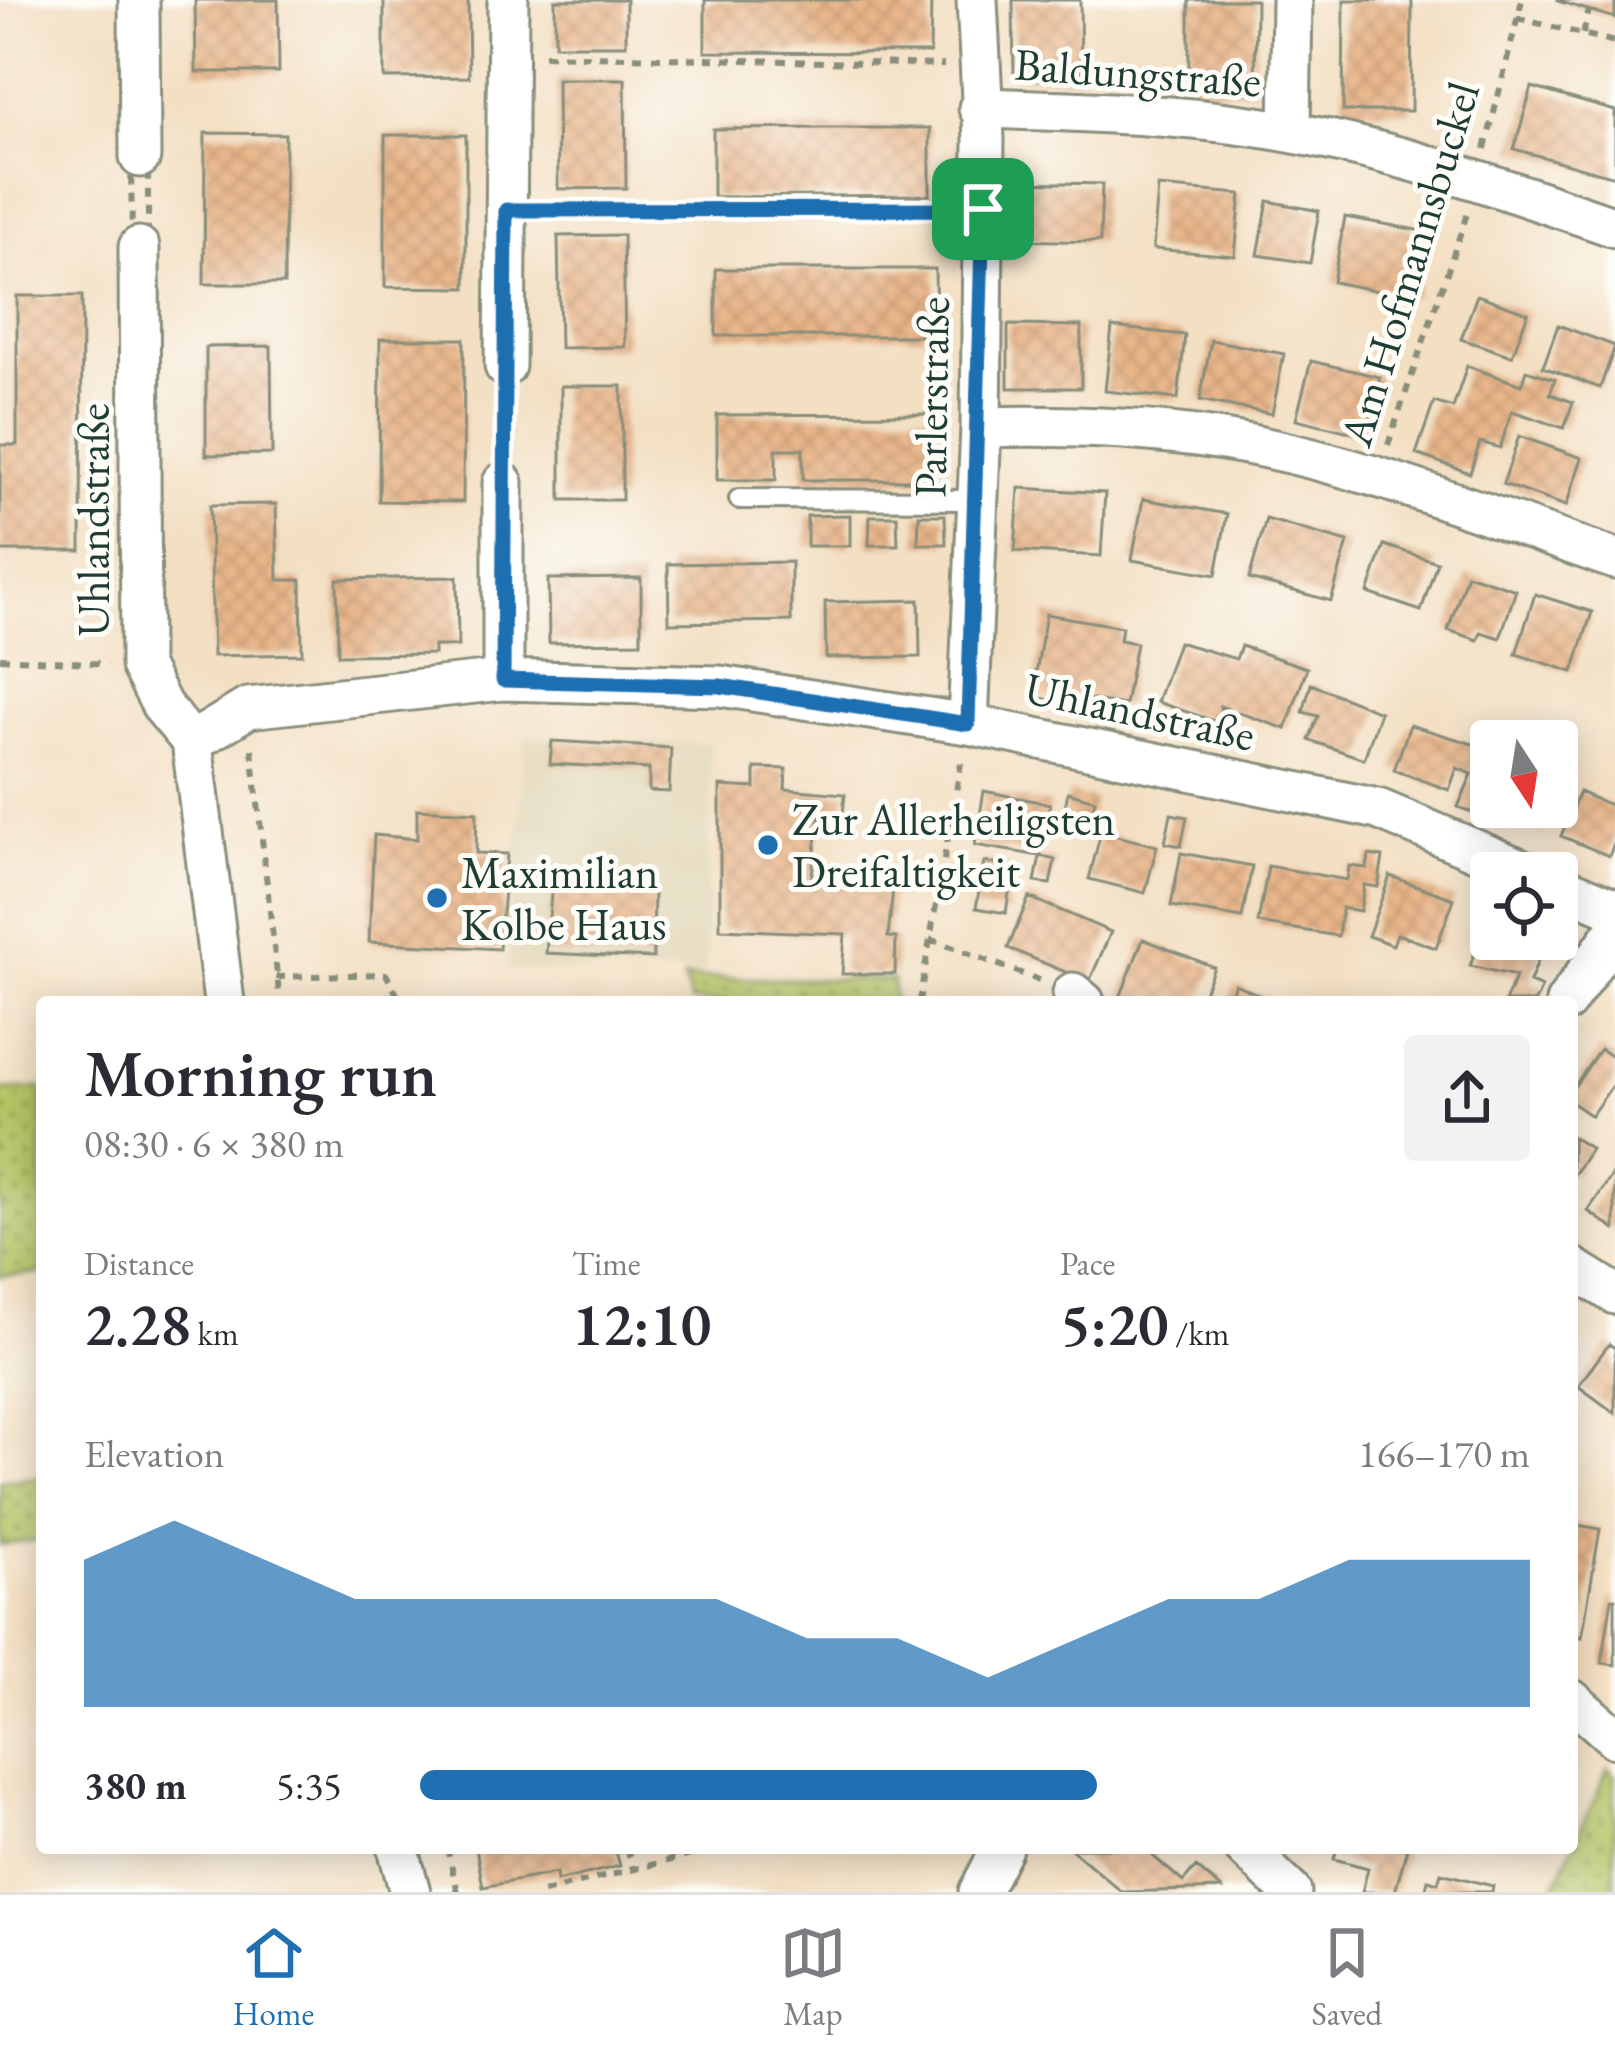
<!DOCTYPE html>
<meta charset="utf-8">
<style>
:root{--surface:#fff;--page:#f2f2f3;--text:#2b2b33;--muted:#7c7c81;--line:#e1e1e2;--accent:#1f6fb2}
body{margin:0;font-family:"EB Garamond",serif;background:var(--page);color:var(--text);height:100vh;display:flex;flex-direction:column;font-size:45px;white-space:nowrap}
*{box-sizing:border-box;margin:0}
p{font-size:39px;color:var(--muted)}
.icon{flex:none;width:66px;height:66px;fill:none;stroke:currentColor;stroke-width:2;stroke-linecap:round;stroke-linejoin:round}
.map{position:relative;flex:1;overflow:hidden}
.sheet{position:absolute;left:36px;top:996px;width:1542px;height:858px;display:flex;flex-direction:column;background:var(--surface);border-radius:12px;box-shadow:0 6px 30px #0003}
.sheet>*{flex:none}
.needle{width:78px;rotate:168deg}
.controls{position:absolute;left:1470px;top:720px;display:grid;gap:24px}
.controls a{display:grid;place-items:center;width:108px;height:108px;border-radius:12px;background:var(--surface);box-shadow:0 6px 30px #0003;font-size:60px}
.pin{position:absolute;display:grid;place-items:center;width:102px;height:102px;color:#fff;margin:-51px;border-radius:24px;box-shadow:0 6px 18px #0006}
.round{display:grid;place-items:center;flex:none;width:126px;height:126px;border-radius:12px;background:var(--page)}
.overview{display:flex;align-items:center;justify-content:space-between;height:204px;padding:0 48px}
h1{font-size:66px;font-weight:600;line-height:90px}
.figures{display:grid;grid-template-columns:repeat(3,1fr);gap:18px;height:204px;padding:12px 48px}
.figures div{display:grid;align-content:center}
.figures b{font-size:60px;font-weight:600}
.figures small{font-size:33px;font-weight:400}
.figures p{font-size:33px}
.chart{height:336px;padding:24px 48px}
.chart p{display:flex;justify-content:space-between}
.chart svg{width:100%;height:216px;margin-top:12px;fill:var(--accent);opacity:.7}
ul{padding:0 48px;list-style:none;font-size:39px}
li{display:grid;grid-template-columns:192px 144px 1fr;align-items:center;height:90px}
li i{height:30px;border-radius:15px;background:var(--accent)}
.dock{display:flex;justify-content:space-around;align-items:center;height:168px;border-top:3px solid var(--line);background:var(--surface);font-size:33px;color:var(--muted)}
.dock a{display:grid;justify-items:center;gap:6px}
.dock .selected{color:var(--accent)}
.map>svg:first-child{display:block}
.built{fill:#e2d7b7}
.park{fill:url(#park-dots);stroke:#6a804c;stroke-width:3}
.building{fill:url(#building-cross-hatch)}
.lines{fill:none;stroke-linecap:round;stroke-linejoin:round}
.lane-casing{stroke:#898e7b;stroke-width:24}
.street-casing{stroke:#898e7b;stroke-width:45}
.path{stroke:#898e7b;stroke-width:6;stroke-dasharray:9 9;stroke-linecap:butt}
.lane{stroke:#fff;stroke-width:18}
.street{stroke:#fff;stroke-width:39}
.route-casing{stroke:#fff;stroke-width:24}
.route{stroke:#1f6fb2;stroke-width:15}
.poi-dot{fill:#1f6fb2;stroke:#fdfcf7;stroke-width:4.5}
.labels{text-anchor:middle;stroke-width:10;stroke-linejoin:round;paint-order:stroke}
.street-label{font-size:45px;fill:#1f3d34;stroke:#fdfcf7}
.poi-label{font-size:45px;fill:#1f3d34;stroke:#fdfcf7;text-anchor:start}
</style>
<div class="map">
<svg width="1615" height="1892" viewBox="0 0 1615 1892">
<defs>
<pattern id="park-dots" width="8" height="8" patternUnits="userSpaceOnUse" patternTransform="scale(3)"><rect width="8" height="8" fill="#b5c264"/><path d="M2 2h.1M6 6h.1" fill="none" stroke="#939f53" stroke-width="1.8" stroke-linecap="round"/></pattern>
<pattern id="building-cross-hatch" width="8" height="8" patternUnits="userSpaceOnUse" patternTransform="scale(3)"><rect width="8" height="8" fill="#e9b68a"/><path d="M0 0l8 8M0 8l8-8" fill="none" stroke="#c79d78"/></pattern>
</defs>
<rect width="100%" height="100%" fill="#fdfcf7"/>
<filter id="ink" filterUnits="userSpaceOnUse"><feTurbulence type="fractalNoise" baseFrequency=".00833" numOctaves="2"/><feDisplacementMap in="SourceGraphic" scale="24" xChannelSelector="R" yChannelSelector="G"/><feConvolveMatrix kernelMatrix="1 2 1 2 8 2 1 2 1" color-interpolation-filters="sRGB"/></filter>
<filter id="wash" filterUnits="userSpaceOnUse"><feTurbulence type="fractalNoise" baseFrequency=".004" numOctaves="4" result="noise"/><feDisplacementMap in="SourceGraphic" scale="48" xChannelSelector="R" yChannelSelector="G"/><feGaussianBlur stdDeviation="2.7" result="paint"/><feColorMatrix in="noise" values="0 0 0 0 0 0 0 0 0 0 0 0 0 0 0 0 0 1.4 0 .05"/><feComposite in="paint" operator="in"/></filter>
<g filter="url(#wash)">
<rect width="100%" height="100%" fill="#f3dfc2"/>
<!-- built -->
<path class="built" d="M525,736L711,744L706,973L508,970Z"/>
<!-- park -->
<path class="park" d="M684,978L893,980L894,1002H691Z
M42,1088V1273L0,1276V1090Z
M42,1477V1540L0,1545V1481Z
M1608,1769L1615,1776V1892H1552Z"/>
<g id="blocks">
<!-- building -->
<path class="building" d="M195,0H278L279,72H196Z
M384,0H468L469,77L384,78Z
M555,0H626V45H555Z
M705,0H931L930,53L705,52Z
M1013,0H1080L1081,79H1014Z
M1189,0H1256L1255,91L1189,92Z
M1344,0H1412L1411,111H1343Z
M1557,0H1615V18L1557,1Z
M557,79H625L626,188L558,189Z
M1532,87L1615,111V177L1514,149Z
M821,128H930V195L713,197V129Z
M205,133L285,134L284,284H204Z
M385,135H466V288L385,287Z
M1016,182L1102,184L1100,242L1014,240Z
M1158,187L1241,194L1235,256L1153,249Z
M1268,201L1319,211L1310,263L1258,255Z
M1345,217L1428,232L1415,298L1333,282Z
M623,235L625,347L560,348L558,236Z
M716,269H935L936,336H716Z
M1477,295L1528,313L1512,356L1461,339Z
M17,296H82L81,551H0V445H17Z
M1008,325L1081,326V388H1008Z
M1558,325L1615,346L1600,388L1543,367Z
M1112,327L1185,335L1178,399L1105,391Z
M380,339H464L463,502L379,501Z
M1211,340L1284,354L1272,414L1200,400Z
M271,346L272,454L206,455V347Z
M1311,361L1380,377L1366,436L1296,419Z
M1467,366L1521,385L1526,370L1555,379L1550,394L1573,402L1564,428L1512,411L1500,448L1480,442L1470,473L1416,454L1434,402L1453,408Z
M561,386H622V500H561Z
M933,414V480H803V449H776V480H717V415Z
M1519,436L1582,458L1566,506L1503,484Z
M1019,488L1105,493L1101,556L1015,551Z
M1143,499L1227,514L1216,575L1132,560Z
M276,504L278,580H301L302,654L213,656L210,505Z
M850,515V546H807V516Z
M919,515H945L946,544H918Z
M870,516H897L898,545H869Z
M1266,519L1348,542L1331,601L1249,579Z
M1384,545L1437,562L1421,611L1368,593Z
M791,562V621L669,623L668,564Z
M1467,574L1516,590L1500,638L1481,632L1478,640L1448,630Z
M457,577L458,646H434V654L338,655L337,579Z
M641,578V642L549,643L548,579Z
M1535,594L1592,612L1573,672L1516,654Z
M919,600L920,657L826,658L825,602Z
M1046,614L1122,627L1120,640L1136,643L1125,705L1061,695L1059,701L1032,697Z
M1178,642L1236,659L1241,646L1307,668L1286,729L1220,706L1223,724L1157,702Z
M1311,684L1380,712L1364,759L1309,740L1318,716L1303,712Z
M1410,725L1483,747L1476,764L1491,770L1474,813L1458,807L1472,774L1457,768L1449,790L1394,770Z
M552,741L671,748L669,792L649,791V769L550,764Z
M755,768L786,769L785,789L845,794L843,814L820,813L811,881L893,889L888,937L896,938L895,974H842L845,934L720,929V786L755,788Z
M984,791L1050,804L1040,856L1055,860L1050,884L1035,882L1040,856L975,845Z
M1068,792L1095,800L1088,829L1062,822Z
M1579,792L1615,807V841L1609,856L1561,836Z
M1486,807H1545L1538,826Z
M417,809L477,812L476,853L507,854L499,949L369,942L374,835L417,839Z
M1171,814L1187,817L1181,846L1165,843Z
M1101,832L1157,846L1145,893L1089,879Z
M1181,853L1252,866L1242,918L1171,906Z
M1369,855L1383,857L1378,887L1364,885L1360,911L1342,908L1338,936L1258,923L1268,866L1347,880L1349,866L1367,868Z
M984,862L1013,867L1006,913L976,908Z
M1390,876L1454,899L1436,948L1397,934L1393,945L1368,936Z
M552,882L654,888L653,958L546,953Z
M1029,897L1111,932L1089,982L1008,948Z
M1490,910L1491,939H1546L1530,982L1542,987L1535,1002H1505L1516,976L1470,966Z
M1143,939L1214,967L1200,1002H1139L1121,995Z
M1235,984L1275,1002H1228Z
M1600,1049L1615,1059V1081L1591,1116L1572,1103V1090Z
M1572,1137L1591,1149L1572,1178Z
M1615,1171V1230L1588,1211Z
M1609,1344L1615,1348V1413L1578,1386Z
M1572,1524L1600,1529L1582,1637L1572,1636Z
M1612,1598H1615V1665L1602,1663Z
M476,1848H615L620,1866L557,1881L556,1873L483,1887Z
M1070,1848H1160L1153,1856L1183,1882L1196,1867L1222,1889L1122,1892Z
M1337,1848H1407L1395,1892H1362L1368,1868L1334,1859Z
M1441,1873L1493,1886L1492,1892H1425L1428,1880L1438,1883Z"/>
</g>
</g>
<g filter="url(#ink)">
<use href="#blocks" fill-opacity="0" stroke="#898e7b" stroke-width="3"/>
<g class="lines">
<defs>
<path id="lane" d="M739,499L977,500"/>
<path id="street" d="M139,0L140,157
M979,108C1082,111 1187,114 1289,132C1400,152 1509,190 1615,227
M1290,132L1292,0
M139,247L141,665L162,706L192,742
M505,366L508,0
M981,427C1058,425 1133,427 1210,438C1349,458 1483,514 1615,559
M503,483V680
M968,724L981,427L984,139L977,0
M192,742L248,708L503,680L720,686L968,724L1378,809L1530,873
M192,742L224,1002
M1557,884L1615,909
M1073,993L1084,1002
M1566,1002L1615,932
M1572,1267L1615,1294
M1572,1700L1615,1738
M398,1848L410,1892
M1245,1848L1291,1892
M979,1892L1002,1848"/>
</defs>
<!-- lane casing -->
<use href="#lane" class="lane-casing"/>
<!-- street casing -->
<use href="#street" class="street-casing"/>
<!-- path -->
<path class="path" d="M1517,18L1615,42
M1583,34L1589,10
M544,55L944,65
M1485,149L1522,0
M140,157L148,165V240L139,247L132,240L131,166Z
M540,210L946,209
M1388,445L1467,214
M503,450L504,397
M0,658L108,664
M252,749L280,1002
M930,939L1039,980
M276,977L386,974L401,1002
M919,1002L962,757
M447,1848L458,1892
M627,1848L633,1869
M543,1892L719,1848"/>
<!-- lane -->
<use href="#lane" class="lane"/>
<!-- street -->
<use href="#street" class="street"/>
</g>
</g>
<g class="lines" filter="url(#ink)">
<defs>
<path id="route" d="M983,209L968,724L720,686L503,680L506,210Z"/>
</defs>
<!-- route casing -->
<use href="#route" class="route-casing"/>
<!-- route -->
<use href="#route" class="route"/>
</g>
<!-- markers -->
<g class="poi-dot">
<circle cx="768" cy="845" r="12"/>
<circle cx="437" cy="898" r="12"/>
</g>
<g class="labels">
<!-- street labels -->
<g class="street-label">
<text transform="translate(1138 72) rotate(4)" y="16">Baldungstraße</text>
<text transform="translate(1409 264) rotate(-73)" y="16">Am Hofmannsbuckel</text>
<text transform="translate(931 397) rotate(-89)" y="16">Parlerstraße</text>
<text transform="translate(93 520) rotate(-90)" y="16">Uhlandstraße</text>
<text transform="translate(1140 711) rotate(12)" y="16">Uhlandstraße</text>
</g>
<!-- poi labels -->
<g class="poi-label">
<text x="792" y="835">Zur Allerheiligsten<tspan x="792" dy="52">Dreifaltigkeit</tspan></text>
<text x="461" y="888">Maximilian<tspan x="461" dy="52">Kolbe Haus</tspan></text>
</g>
</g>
</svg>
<div class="controls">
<a><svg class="needle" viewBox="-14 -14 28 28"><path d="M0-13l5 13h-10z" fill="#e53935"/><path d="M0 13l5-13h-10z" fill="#7c7c81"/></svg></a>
<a><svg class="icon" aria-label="locate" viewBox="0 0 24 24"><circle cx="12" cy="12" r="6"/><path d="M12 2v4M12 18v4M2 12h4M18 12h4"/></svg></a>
</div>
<div class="pin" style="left:983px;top:209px;background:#1e9e55"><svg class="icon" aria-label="arrive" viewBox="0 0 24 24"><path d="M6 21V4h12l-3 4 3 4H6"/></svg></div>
<section class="sheet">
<div class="overview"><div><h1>Morning run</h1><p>08:30 · 6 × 380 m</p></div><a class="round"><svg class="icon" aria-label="share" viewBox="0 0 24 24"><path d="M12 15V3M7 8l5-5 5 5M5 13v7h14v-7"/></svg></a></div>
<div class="figures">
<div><p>Distance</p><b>2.28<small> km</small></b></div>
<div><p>Time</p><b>12:10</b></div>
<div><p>Pace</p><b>5:20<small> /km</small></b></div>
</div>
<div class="chart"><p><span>Elevation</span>166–170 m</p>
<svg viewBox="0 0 160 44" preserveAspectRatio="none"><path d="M0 44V14L10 6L20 14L30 22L40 22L50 22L60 22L70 22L80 30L90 30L100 38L110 30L120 22L130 22L140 14L150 14L160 14V44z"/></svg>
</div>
<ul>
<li><b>380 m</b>5:35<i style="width:61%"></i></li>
</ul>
</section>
</div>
<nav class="dock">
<a class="selected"><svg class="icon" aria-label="home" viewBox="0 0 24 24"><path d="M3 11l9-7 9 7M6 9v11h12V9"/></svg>Home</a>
<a><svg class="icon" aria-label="map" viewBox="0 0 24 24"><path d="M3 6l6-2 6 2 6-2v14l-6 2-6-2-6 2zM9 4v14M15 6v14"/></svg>Map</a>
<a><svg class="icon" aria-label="saved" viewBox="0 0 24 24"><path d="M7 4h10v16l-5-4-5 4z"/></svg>Saved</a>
</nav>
